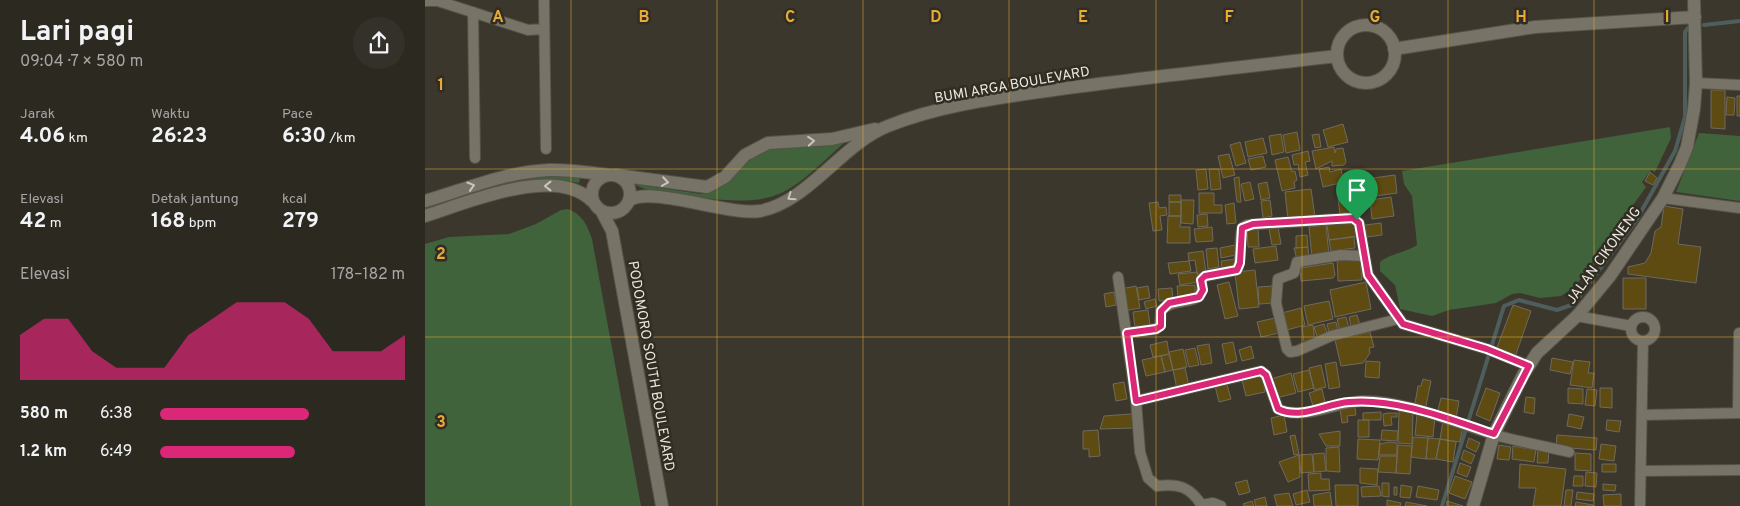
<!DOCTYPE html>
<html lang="id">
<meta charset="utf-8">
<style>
:root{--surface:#2c2921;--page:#34312a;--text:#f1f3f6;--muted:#a6a6a5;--accent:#db2777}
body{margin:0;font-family:Overpass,sans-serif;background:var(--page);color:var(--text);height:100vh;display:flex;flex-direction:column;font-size:19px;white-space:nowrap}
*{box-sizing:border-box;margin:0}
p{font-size:16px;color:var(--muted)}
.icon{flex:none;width:28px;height:28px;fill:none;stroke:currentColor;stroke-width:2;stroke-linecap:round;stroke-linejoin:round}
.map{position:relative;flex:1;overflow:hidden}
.details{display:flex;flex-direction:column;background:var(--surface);width:425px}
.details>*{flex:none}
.pin{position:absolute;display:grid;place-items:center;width:42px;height:42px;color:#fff;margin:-51px -21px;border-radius:50% 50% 50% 0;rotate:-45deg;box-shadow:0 0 5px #0007}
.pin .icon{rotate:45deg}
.round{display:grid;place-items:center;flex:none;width:52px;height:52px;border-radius:26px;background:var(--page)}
.summary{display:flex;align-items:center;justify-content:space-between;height:85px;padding:0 20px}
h1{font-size:28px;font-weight:700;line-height:38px}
.figures{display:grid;grid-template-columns:repeat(3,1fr);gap:8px;height:85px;padding:5px 20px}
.figures div{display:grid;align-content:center}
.figures b{font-size:21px;font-weight:700}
.figures small{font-size:14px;font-weight:400}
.figures p{font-size:14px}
.chart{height:140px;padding:10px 20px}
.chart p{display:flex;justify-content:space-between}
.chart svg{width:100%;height:90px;margin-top:5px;fill:var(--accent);opacity:.7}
ul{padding:0 20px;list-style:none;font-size:16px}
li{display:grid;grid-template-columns:80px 60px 1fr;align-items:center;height:38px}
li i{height:12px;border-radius:6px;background:var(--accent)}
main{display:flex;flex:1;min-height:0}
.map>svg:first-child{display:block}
.green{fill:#40633b}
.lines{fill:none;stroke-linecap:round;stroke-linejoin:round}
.stream{stroke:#4e5e5d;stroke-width:4}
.building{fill:#5e4b12;stroke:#6f6a5e}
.minor-casing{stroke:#565349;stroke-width:12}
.tertiary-casing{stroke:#565349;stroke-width:14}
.minor{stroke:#787367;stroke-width:10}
.tertiary{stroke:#787367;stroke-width:12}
.oneway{stroke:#c8c5bc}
.route-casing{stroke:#fff;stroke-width:10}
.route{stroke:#db2777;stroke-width:6}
.grid{fill:none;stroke:#e8ab37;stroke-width:1;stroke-opacity:0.55}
.labels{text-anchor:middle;stroke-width:5;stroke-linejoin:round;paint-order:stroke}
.street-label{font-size:14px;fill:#ebe8e1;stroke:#312d22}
.grid-label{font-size:16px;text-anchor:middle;font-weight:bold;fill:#e8ab37;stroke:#312d22;stroke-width:5;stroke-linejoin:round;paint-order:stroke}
</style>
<main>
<section class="details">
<div class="summary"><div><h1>Lari pagi</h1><p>09:04 · 7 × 580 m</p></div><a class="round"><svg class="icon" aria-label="share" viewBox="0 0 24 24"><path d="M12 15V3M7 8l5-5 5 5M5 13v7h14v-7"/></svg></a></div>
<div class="figures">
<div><p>Jarak</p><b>4.06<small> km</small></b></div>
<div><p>Waktu</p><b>26:23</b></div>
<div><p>Pace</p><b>6:30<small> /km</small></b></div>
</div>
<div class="figures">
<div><p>Elevasi</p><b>42<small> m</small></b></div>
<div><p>Detak jantung</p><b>168<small> bpm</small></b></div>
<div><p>kcal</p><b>279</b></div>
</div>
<div class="chart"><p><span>Elevasi</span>178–182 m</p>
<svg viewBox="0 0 160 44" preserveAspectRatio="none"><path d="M0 44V22L10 14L20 14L30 30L40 38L50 38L60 38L70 22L80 14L90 6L100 6L110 6L120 14L130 30L140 30L150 30L160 22V44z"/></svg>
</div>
<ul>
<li><b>580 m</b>6:38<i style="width:61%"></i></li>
<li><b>1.2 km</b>6:49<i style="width:55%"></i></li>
</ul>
</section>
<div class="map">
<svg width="1315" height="506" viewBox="0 0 1315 506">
<rect width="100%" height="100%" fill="#3b372c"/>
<!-- green -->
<path class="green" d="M1245,127L1246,138L1230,172L1226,170L1217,182L1221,187L1149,288L1136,296L1115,298L1095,293L1087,294L1071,303L1024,310L1007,316L975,309L970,285L955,271V262C966,253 980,253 992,245L987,196L979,184L977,171Z
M1274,133L1315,136V201L1251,192Z
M422,140C362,195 355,208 271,197C250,195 228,194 208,184L276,194C308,188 309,168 331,153C349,142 375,149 395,146C404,145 413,142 422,140Z
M125,175L148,176L155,179L154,183C114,172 41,200 0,212V207C42,193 81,181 125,175Z
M143,209C158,215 162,225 167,239L216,506H0V244L24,237L84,234L111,224L136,210Z"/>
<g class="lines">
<!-- stream -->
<path class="stream" d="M1279,25L1315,21
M1017,506L1079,306L1094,300L1132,310L1149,304L1212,219L1250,151L1260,117V32L1263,28"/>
</g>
<!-- building -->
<path class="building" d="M1286,90H1300V129L1286,128Z
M1312,96H1315V116H1312Z
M1302,97L1310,98L1309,115H1301Z
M918,124L923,142L903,147L898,130Z
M872,132L875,150L861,153L858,135Z
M856,134L859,152L847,155L844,136Z
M894,134L896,147L890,148L887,135Z
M838,138L842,153L823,157L820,142Z
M815,142L821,163L811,166L805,145Z
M909,147L910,153L911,149L918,148L921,162L919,165L907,166V161L891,169L887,151Z
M883,151L885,161L880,162L883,175L875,177L873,164L869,165L867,155Z
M804,154L810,175L798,178L793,156Z
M838,156L841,167L826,170L823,159Z
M863,157L867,172L870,171L872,180L869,182L870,188L857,191L850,160Z
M904,167L905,172L916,169L919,182L898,187L894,169Z
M781,169L783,189L773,190L771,170Z
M784,169H794L796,189L786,190Z
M1225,172L1232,178L1228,185L1220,181Z
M970,175L972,193L950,196L948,178Z
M814,177L816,202H812L809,178Z
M934,181L935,189L941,188L942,197L926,200L924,182Z
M825,182L829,199L820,201L816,184Z
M842,182L845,198L836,200L833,184Z
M886,189L890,217L863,220L860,192Z
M774,193H789V205H797V213H774Z
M744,195H756V202H744Z
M924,197L926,212L915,214L913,199Z
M966,197L969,216L947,219L945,200Z
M756,200H769L768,224L756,223Z
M845,200L847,216L838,218L836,201Z
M733,202L734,208L741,207L742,215L735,216L737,230L728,231L724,203Z
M744,202H756V216H744Z
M809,203L811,223L802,224L800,205Z
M1239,206L1258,209L1253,244L1276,247L1271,283L1203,274V267L1220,263L1226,253L1230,231L1236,227Z
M782,214L783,226L773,227L772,215Z
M743,216H756L755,227H765V243H742Z
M930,221L932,236L904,240L902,224Z
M956,223L957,235L942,237L940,225Z
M901,225L904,255L887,258L884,227Z
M833,226L834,247H823L822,227Z
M787,227L788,241L771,242L769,229Z
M853,227L856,244L847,245L844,229Z
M882,235L883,247L871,248V236Z
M929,237L930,248L906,251L904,240Z
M810,245L811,255L796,258L795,248Z
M851,246L853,260L830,263L828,249Z
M883,247L884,259L872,260L869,248Z
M792,248L794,267L783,269L781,249Z
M778,251L781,273L772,274L770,260L764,261L763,253Z
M935,256L937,280L913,281L912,257Z
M811,259L812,266L797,268L796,261Z
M764,261L766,271L745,274L743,263Z
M908,263L910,275L908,278L876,281L875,268Z
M830,270L834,307L814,309L810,272Z
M772,272L773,282L755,285L753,274Z
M1198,278H1221V309H1198Z
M804,282L813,316L800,319L792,285Z
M941,282L946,309L910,317L905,290Z
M770,285V296L753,298L752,286Z
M711,286L715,308L699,311L696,289Z
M723,286L725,298L714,300L712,288Z
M848,286L850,303L834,304L833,287Z
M747,288L748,300L734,301L733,289Z
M689,292L691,305L681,307L679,294Z
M730,299L732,306L721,309L719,302Z
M904,301L908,319L883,325L879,306Z
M1088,305L1106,311L1090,357L1071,350Z
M876,308L880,325L862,330L857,313Z
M723,310L725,325L710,328L708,312Z
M932,315L935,325L926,327L924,317Z
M921,317L924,328L915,331L912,319Z
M850,318L854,333L836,337L832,322Z
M911,322L913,331L904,333L902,324Z
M899,324L902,333L892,336L889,327Z
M888,325L890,341L879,342L877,327Z
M945,332L949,347L944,348L945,353L938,363L916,366L910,340Z
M742,341L744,354L728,357L725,345Z
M808,342L812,361L801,364L797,344Z
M784,344L787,363L776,365L772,346Z
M826,346L829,358L817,361L814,350Z
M770,348L774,365L764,367L760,350Z
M758,349L762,367L748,370L744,352Z
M744,354L748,370L740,372L736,356Z
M736,356L740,372L721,376L717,360Z
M1127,358L1148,362L1145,374L1125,370Z
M1149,360L1165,362L1163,373H1169L1167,388L1145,385Z
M941,361L955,362L954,378L940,377Z
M911,362L915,387L904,389L900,364Z
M896,365L901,387L889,390L884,368Z
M760,368L764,386L752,389L748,370Z
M884,370L889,388L873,392L868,374Z
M866,373L871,393L851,398L846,379Z
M837,376L840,392L821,396L817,380Z
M998,379L1006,381L1000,411L989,409L993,386H996Z
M699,382L702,399L691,401L688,384Z
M802,384L806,399L794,402L790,386Z
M1061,388L1075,393L1065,421L1051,415Z
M1143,388L1158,389V404L1143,403Z
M1175,388H1187V408L1175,407Z
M897,389L901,406L889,409L884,393Z
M1162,389L1172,390L1170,406L1160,405Z
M1101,397L1110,398L1109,414L1099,412Z
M1016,398L1034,401L1031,418L1012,414Z
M930,407L931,415L922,416L923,422L917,423L915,409Z
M974,411L988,412L987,444L973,443Z
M956,412V420H938V413Z
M963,413H972V417H966L967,425L959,426L958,414Z
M706,414L710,428L675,429L679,416Z
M1144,414L1159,417L1156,429L1142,426Z
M859,415L862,432L849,435L846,418Z
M992,415L1010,417L1008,437L990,435Z
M933,420H944V437H933Z
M1182,420L1196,421L1194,432L1181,430Z
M1018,421L1038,424L1035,442L1015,439Z
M673,430L675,456L664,457V449H658V431Z
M957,430L973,431L972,441L956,440Z
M915,431V446H901L894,434Z
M870,435L874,454L869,455L865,436Z
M1132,435L1172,438L1171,450L1131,447Z
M988,437L1003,438L1001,459L986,457Z
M1003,438L1015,439L1011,459H1001Z
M1044,438L1055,443L1051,452L1041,447Z
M933,439L955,440L953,460L932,459Z
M1015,439L1031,442L1028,462L1011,459Z
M964,442L972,443V455H954L955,444Z
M1176,444L1191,446L1189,461L1174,459Z
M973,445L987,446L985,474L971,473Z
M1074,445L1086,447L1084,460L1072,459Z
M1088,446L1111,450L1109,462L1087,459Z
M914,447L915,472L901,471V448Z
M1113,449H1124L1123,463H1112Z
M1039,450L1050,455L1046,464L1036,459Z
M899,453L901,471L889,472L888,454Z
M1150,453L1166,454V471L1150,470Z
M887,454L889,472L876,473L874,455Z
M874,455L875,477L863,482L854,462Z
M955,456H972L971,473L953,472Z
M1035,463L1046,467L1042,477L1032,473Z
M1095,464L1141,469L1136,506H1108L1111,488H1094Z
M1177,464H1191V472H1177Z
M935,468L953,469L952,485L935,483Z
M1161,472L1172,473L1171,487L1160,486Z
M896,473V479H904L905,490L884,491L883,474Z
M1030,476L1047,482L1040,499L1024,493Z
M1149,476H1158V486H1148Z
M822,480L825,492L814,495L810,483Z
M957,483H964V497L957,496Z
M1178,484L1191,485L1190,491L1178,490Z
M910,485H933V506H911Z
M976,485L987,487L985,498L975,497Z
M954,486L956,496L937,497L936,487Z
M993,486L1014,490L1012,500L991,497Z
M969,487H972V495H969Z
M882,490L885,502L871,505L868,494Z
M1141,490H1148L1146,506H1139Z
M905,492L907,506H889L888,495Z
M1152,492L1169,494L1168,501L1151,499Z
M864,493L868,506H852L849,495Z
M1196,494V506H1179L1178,495Z
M840,497L842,506H831L829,500Z
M962,500L976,503L975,506H962Z
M827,501L829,506H819L818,504Z
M1022,501L1038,506H1021Z
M981,502L1002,506H980Z
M1151,502L1168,505V506H1150Z"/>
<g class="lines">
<defs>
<path id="minor" d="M119,0L121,149
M0,1H13L103,30L119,29
M48,12L50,158
M1271,83L1315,85
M1238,198L1315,208
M938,256L916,255L872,262L869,273L853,279L851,303L862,349L865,352L872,351L906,336L973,319
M693,277L711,401L715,452L723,478L732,486C753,483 766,487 777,506
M1152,316L1206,326
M1206 329a12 12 0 1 1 24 0a12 12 0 1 1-24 0Z
M702,333L731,329L735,325L736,311C750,294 783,310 776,280L780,276L812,270C817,257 814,242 817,228L822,225L928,218L934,223L943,275L978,324L1062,349L1104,366
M711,401L836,371L841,375L853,409C878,421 911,402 938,401C978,400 1032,423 1070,435C1095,442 1120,446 1144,452
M1313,413L1314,333
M1217,415L1315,413
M1216,471L1315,470
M777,505L788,503L796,506
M1215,506L1218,341"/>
<path id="tertiary" d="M912 54a29 29 0 1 1 58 0a29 29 0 1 1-58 0Z
M969,49L1110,27L1270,17
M167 194a19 19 0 1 1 38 0a19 19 0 1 1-38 0Z
M191,175L282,187L300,177L320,155L343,143L407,139L450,129
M205,200C226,186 305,216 335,211C383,202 417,144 463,126C515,105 573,98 628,90C722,77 818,67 912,56
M0,201C41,189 80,172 124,170C144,169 165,173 185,175
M177,212L187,231L237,506
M0,216C42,203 130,164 167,201
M1048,506L1069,434L1098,375L1112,353L1152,316L1185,276L1238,198L1255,164L1262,147L1269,109L1271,83L1269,0"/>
</defs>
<!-- minor casing -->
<use href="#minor" class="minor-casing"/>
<!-- tertiary casing -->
<use href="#tertiary" class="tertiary-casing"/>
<!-- minor -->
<use href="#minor" class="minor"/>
<!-- tertiary -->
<use href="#tertiary" class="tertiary"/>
</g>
<!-- one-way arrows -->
<defs><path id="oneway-chevron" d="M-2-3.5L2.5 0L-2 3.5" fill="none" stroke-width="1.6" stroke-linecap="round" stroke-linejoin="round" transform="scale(1.25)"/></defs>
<g class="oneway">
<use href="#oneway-chevron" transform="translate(386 141) rotate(-5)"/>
<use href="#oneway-chevron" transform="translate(240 182) rotate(8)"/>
<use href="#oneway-chevron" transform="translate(46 186) rotate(-17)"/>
<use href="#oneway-chevron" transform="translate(123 186) rotate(180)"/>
<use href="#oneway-chevron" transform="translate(366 197) rotate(146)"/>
</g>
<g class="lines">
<defs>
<path id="route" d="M928,218L934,223L943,275L978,324L1062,349L1104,366L1069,434C1024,419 972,398 924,402C900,404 876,420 853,409L841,375L836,371L711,401L702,333L731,329L736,326V311L744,303L774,297L778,290L776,280L780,276L812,270L815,263L817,228L828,224Z"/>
</defs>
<!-- route casing -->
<use href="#route" class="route-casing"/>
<!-- route -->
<use href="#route" class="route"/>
</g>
<!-- grid -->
<path class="grid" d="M146,0V506M292,0V506M438,0V506M584,0V506M731,0V506M877,0V506M1023,0V506M1169,0V506M0,169H1315M0,337H1315"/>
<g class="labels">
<!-- street labels -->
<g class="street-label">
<text transform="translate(587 84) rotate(-10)" y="5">BUMI ARGA BOULEVARD</text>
<text transform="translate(1178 255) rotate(-54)" y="5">JALAN CIKONENG</text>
<text transform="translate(227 366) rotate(80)" y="5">PODOMORO SOUTH BOULEVARD</text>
</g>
</g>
<g class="grid-label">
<text x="73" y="22">A</text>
<text x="219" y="22">B</text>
<text x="365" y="22">C</text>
<text x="511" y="22">D</text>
<text x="658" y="22">E</text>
<text x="804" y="22">F</text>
<text x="950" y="22">G</text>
<text x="1096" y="22">H</text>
<text x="1242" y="22">I</text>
<text x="16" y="90">1</text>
<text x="16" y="259">2</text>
<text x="16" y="427">3</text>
</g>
</svg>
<div class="pin" style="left:932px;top:220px;background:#1e9e55"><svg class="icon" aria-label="arrive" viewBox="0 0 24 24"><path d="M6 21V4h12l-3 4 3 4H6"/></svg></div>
</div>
</main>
